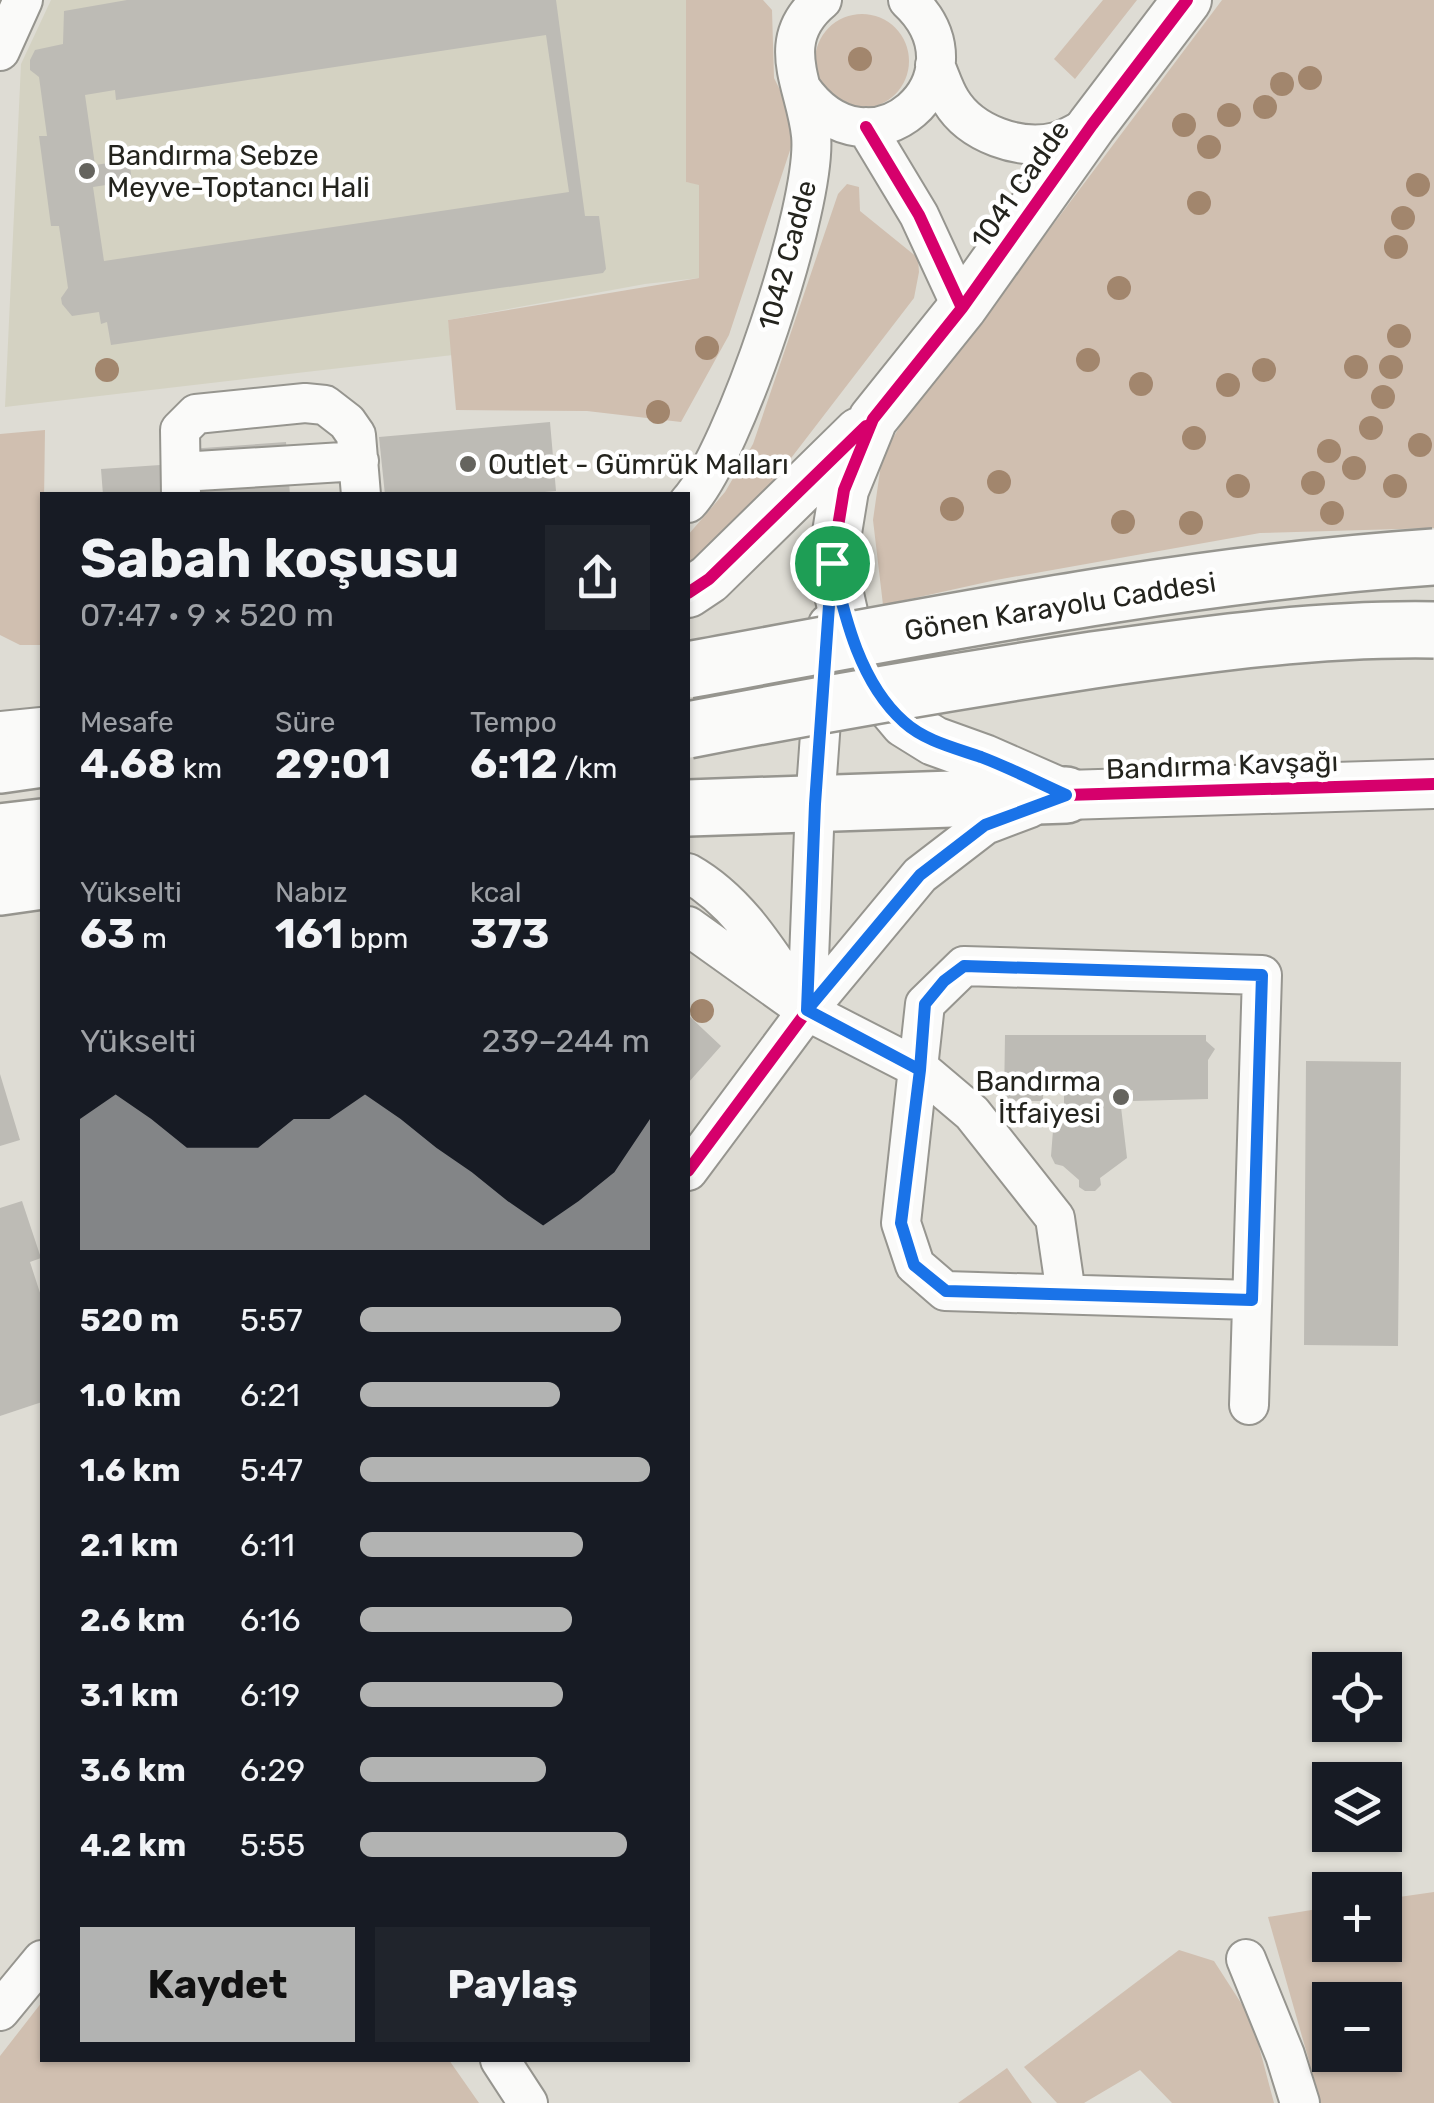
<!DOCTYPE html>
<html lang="tr">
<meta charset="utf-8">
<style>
:root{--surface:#171b24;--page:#20242c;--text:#f1f3f6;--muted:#9ea1a6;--accent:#b2b3b2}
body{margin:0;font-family:Rubik,sans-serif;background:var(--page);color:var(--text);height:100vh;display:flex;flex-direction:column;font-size:38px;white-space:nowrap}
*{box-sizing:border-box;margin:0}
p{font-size:32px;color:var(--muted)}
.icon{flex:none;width:55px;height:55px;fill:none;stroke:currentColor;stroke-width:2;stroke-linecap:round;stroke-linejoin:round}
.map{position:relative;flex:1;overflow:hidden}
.panel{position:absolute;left:40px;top:492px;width:650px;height:1570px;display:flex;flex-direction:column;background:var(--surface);border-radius:0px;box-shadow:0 2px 8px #0004}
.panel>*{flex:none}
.tools{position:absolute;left:1312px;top:1652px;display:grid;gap:20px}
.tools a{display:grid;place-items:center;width:90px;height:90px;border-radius:0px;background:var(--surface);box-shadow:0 2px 8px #0004;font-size:50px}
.pin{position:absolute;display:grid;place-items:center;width:85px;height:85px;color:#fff;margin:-42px;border:5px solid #fff;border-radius:50%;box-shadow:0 2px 10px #0007}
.round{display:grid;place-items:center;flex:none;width:105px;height:105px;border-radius:0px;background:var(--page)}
.head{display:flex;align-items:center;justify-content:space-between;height:170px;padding:0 40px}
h1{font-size:55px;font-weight:700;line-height:75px}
.metrics{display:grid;grid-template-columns:repeat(3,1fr);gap:15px;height:170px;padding:10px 40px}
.metrics div{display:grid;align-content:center}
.metrics b{font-size:42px;font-weight:700}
.metrics small{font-size:28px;font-weight:400}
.metrics p{font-size:28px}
.chart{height:280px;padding:20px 40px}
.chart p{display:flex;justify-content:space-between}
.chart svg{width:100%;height:180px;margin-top:10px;fill:var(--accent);opacity:.7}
.primary-button{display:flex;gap:20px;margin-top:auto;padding:20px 40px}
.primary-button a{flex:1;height:115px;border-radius:0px;background:var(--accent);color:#111;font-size:40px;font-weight:700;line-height:115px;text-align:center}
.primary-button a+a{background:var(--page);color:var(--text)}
ul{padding:0 40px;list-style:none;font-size:32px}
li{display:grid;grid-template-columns:160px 120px 1fr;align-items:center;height:75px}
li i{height:25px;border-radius:12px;background:var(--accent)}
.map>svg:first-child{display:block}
.built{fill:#d4d2c2}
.green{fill:#d0bfb0;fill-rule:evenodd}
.building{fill:#bdbbb5;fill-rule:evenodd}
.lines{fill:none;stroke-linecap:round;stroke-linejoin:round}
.minor-casing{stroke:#96958f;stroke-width:42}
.major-casing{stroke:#96958f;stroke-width:52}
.highway-casing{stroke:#96958f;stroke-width:60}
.minor{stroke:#fafaf9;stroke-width:38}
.major{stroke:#fafaf9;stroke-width:48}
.highway{stroke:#fafaf9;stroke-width:55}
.highway-bridge-casing{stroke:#96958f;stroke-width:60;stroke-linecap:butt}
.highway-bridge{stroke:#fafaf9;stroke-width:55}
.cycleway-casing{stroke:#fff;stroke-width:19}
.cycleway{stroke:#d6006c;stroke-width:12}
.tree{fill:#a2866d}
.route-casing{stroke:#fff;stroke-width:20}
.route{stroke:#1a73e8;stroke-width:12}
.poi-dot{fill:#65645e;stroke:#fff;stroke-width:4}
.labels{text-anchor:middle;stroke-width:9;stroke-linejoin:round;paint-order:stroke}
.poi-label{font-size:28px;fill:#24241e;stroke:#fff;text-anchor:start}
.street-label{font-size:28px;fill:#24241e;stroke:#fff}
</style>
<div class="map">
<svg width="1434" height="2103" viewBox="0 0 1434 2103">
<rect width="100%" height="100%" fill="#dedcd4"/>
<!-- built -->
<path class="built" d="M51,0H686V182L699,184V278L645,284L448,320L453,355L5,407L21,64Z"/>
<!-- green -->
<path class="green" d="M686,0H763L772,10L774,78L798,126L729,335L681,422L587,411L456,410L448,320L699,278V185L686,182Z
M1103,0H1137L1075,79L1054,59Z
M1222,0H1434V528L1260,533L996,580L883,605L873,520L882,457L925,383L1040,242Z
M815 61a47 47 0 1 1 94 0a47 47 0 1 1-94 0Z
M847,184L859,187L860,211L918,258L919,272L914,298L775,479L701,560L688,567V535L725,492L753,444L838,194Z
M45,430L42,645H20L0,635V434Z
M1434,1892V2103H1321L1268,1917L1330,1907V1945H1385V1899ZM1330,2000H1385V2055H1330Z
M1179,1950L1214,1961L1252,2020L1274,2103H1172L1140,2070L1084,2103H1057L1024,2067Z
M42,2002V2060H449L479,2103H0V2056Z
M1007,2068L1032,2103H958Z"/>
<!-- building -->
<path class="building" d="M127,0H556L585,216H599L606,269L603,273L111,345L107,322L101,324L99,312L72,316L62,304L61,298L68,288L59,226H51L39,136H47L39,77L30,70V60L35,50L63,44L64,11ZM546,35L569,192L104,261L93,187L132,181L129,160L95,165L85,95L115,90L116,100Z
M550,422L556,491L510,495H385L379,437Z
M286,442L290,495H103L101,469L190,463L189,449Z
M688,1015L721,1046L688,1083Z
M1005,1035H1206V1041L1215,1049L1208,1060V1099L1133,1101V1090H1119L1127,1158L1100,1178L1101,1185L1095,1191H1085L1079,1187V1180L1063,1166L1055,1164L1051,1156L1055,1105H1064V1090H1043V1101H1004Z
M1306,1061L1401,1062L1398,1346L1304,1345Z
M0,1074L20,1140L0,1146Z
M22,1201L41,1258L30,1262L42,1299V1402L0,1416V1208Z"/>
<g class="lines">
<defs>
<path id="minor" d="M0,51L23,0
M935,65C940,76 944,90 951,101C971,134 1020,151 1056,142C1068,139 1081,130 1092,125
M801,88C870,187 991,77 908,0
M866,127L919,215L962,308
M181,472L359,461
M181,495L180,430L196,414L305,403L325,405L347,422L356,435L361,495
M688,503C734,454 818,203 811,135C806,85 772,41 822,0
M688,873C736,900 765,947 795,992
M688,926L807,1011L920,1069L972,1113L1055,1218L1066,1294
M807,1011L815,804L828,624
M688,1171L807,1011L920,875L985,825L1030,808
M1249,1405L1262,975L964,966L925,1004L901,1223L915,1265L945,1291L1252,1300
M1246,1959L1285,2055L1300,2103
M0,2011L42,1960
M500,2060L528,2103"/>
<path id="major" d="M1187,0L1092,125L962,308L873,419L844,490L832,563L845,621L879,692L905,723L934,741L984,759L1066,795L1434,784
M688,593L709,579L859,432
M0,736L42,732"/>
<path id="highway" d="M0,765L42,759
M688,808L1066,795
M0,832L42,827
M0,887L42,881"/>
</defs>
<!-- minor casing -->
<use href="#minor" class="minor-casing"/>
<!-- major casing -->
<use href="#major" class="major-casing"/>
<!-- highway casing -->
<use href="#highway" class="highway-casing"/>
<!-- minor -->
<use href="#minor" class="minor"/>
<!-- major -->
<use href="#major" class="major"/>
<!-- highway -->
<use href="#highway" class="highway"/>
<defs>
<path id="highway-bridge" d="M688,670C935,625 1183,574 1434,557
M688,730C822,704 957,681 1093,660C1206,644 1320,628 1434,630"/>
</defs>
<!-- highway-bridge casing -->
<use href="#highway-bridge" class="highway-bridge-casing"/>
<!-- highway-bridge -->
<use href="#highway-bridge" class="highway-bridge"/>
<defs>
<path id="cycleway" d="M1187,0L1092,125L962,308L873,419L844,490L832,563L845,621L879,692L905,723L934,741L984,759L1066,795L1434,784
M866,127L919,215L962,308
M688,593L709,579L866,426
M688,1171L807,1011L920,875L985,825L1066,795"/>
</defs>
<!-- cycleway casing -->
<use href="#cycleway" class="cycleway-casing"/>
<!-- cycleway -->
<use href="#cycleway" class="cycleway"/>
</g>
<!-- trees -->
<g class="tree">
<circle cx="860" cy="59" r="12"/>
<circle cx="1310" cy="78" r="12"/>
<circle cx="1282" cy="84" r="12"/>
<circle cx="1265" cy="107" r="12"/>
<circle cx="1229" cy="115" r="12"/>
<circle cx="1184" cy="125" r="12"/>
<circle cx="1209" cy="147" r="12"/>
<circle cx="1418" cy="185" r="12"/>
<circle cx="1199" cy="203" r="12"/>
<circle cx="1403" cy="218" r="12"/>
<circle cx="1396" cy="247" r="12"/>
<circle cx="1119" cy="288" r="12"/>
<circle cx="1399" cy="336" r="12"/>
<circle cx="707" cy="348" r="12"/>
<circle cx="1088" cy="360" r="12"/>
<circle cx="1356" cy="367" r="12"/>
<circle cx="1391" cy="367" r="12"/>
<circle cx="107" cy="370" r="12"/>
<circle cx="1264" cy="370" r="12"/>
<circle cx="1141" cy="384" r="12"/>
<circle cx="1228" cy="385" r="12"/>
<circle cx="1383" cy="397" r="12"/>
<circle cx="658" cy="412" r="12"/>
<circle cx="1371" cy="428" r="12"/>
<circle cx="1194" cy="438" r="12"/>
<circle cx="1420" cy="445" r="12"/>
<circle cx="1329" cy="451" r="12"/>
<circle cx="1354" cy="468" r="12"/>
<circle cx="999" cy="482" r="12"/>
<circle cx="1313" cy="483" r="12"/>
<circle cx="1238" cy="486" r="12"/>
<circle cx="1395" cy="486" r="12"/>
<circle cx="952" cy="509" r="12"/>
<circle cx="1332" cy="513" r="12"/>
<circle cx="1123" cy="522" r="12"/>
<circle cx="1191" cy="523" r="12"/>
<circle cx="702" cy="1011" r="12"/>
</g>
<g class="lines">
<defs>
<path id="route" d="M832,563L815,804L807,1010L920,1070L901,1223L914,1265L946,1291L1252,1300L1262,975L964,966L944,981L925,1004L920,1070L807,1010L920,875L985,825L1066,795C1037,782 1010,768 981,757C955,748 925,741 904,722C860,683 845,618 832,563"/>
</defs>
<!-- route casing -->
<use href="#route" class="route-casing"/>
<!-- route -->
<use href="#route" class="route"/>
</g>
<!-- markers -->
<g class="poi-dot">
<circle cx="87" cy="171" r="10"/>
<circle cx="468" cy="464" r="10"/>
<circle cx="1121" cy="1097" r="10"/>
</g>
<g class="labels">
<!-- poi labels -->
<g class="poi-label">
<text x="107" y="165">Bandırma Sebze<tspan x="107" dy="32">Meyve-Toptancı Hali</tspan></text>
<text x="488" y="474">Outlet - Gümrük Malları</text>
<text x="1101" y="1091" text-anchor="end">Bandırma<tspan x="1101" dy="32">İtfaiyesi</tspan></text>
</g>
<!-- street labels -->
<g class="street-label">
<text transform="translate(1020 184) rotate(-55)" y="10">1041 Cadde</text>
<text transform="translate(787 255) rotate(-75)" y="10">1042 Cadde</text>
<text transform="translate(1060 606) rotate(-9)" y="10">Gönen Karayolu Caddesi</text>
<text transform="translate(1222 765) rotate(-2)" y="10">Bandırma Kavşağı</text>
</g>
</g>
</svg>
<div class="tools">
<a><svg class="icon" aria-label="locate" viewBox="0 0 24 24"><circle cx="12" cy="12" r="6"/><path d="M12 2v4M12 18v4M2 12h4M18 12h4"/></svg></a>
<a><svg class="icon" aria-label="layers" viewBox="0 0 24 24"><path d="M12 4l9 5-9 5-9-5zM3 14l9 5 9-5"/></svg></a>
<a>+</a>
<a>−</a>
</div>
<div class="pin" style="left:832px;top:563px;background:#1e9e55"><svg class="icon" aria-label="arrive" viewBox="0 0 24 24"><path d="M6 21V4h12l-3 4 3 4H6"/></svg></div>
<section class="panel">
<div class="head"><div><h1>Sabah koşusu</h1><p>07:47 · 9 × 520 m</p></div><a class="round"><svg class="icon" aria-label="share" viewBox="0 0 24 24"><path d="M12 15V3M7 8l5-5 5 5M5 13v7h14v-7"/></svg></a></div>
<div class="metrics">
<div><p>Mesafe</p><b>4.68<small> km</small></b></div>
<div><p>Süre</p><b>29:01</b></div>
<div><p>Tempo</p><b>6:12<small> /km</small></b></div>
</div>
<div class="metrics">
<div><p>Yükselti</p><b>63<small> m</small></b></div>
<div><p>Nabız</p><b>161<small> bpm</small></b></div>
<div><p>kcal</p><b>373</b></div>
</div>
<div class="chart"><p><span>Yükselti</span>239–244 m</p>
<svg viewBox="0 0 160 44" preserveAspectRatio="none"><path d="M0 44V12L10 6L20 12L30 19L40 19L50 19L60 12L70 12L80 6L90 12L100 19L110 25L120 32L130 38L140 32L150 25L160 12V44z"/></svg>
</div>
<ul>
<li><b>520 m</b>5:57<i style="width:90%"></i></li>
<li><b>1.0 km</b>6:21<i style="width:69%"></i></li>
<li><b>1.6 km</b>5:47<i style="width:100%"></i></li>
<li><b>2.1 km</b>6:11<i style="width:77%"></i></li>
<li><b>2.6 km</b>6:16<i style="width:73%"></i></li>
<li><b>3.1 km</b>6:19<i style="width:70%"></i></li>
<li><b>3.6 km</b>6:29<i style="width:64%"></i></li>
<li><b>4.2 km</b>5:55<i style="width:92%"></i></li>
</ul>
<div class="primary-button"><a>Kaydet</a><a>Paylaş</a></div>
</section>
</div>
